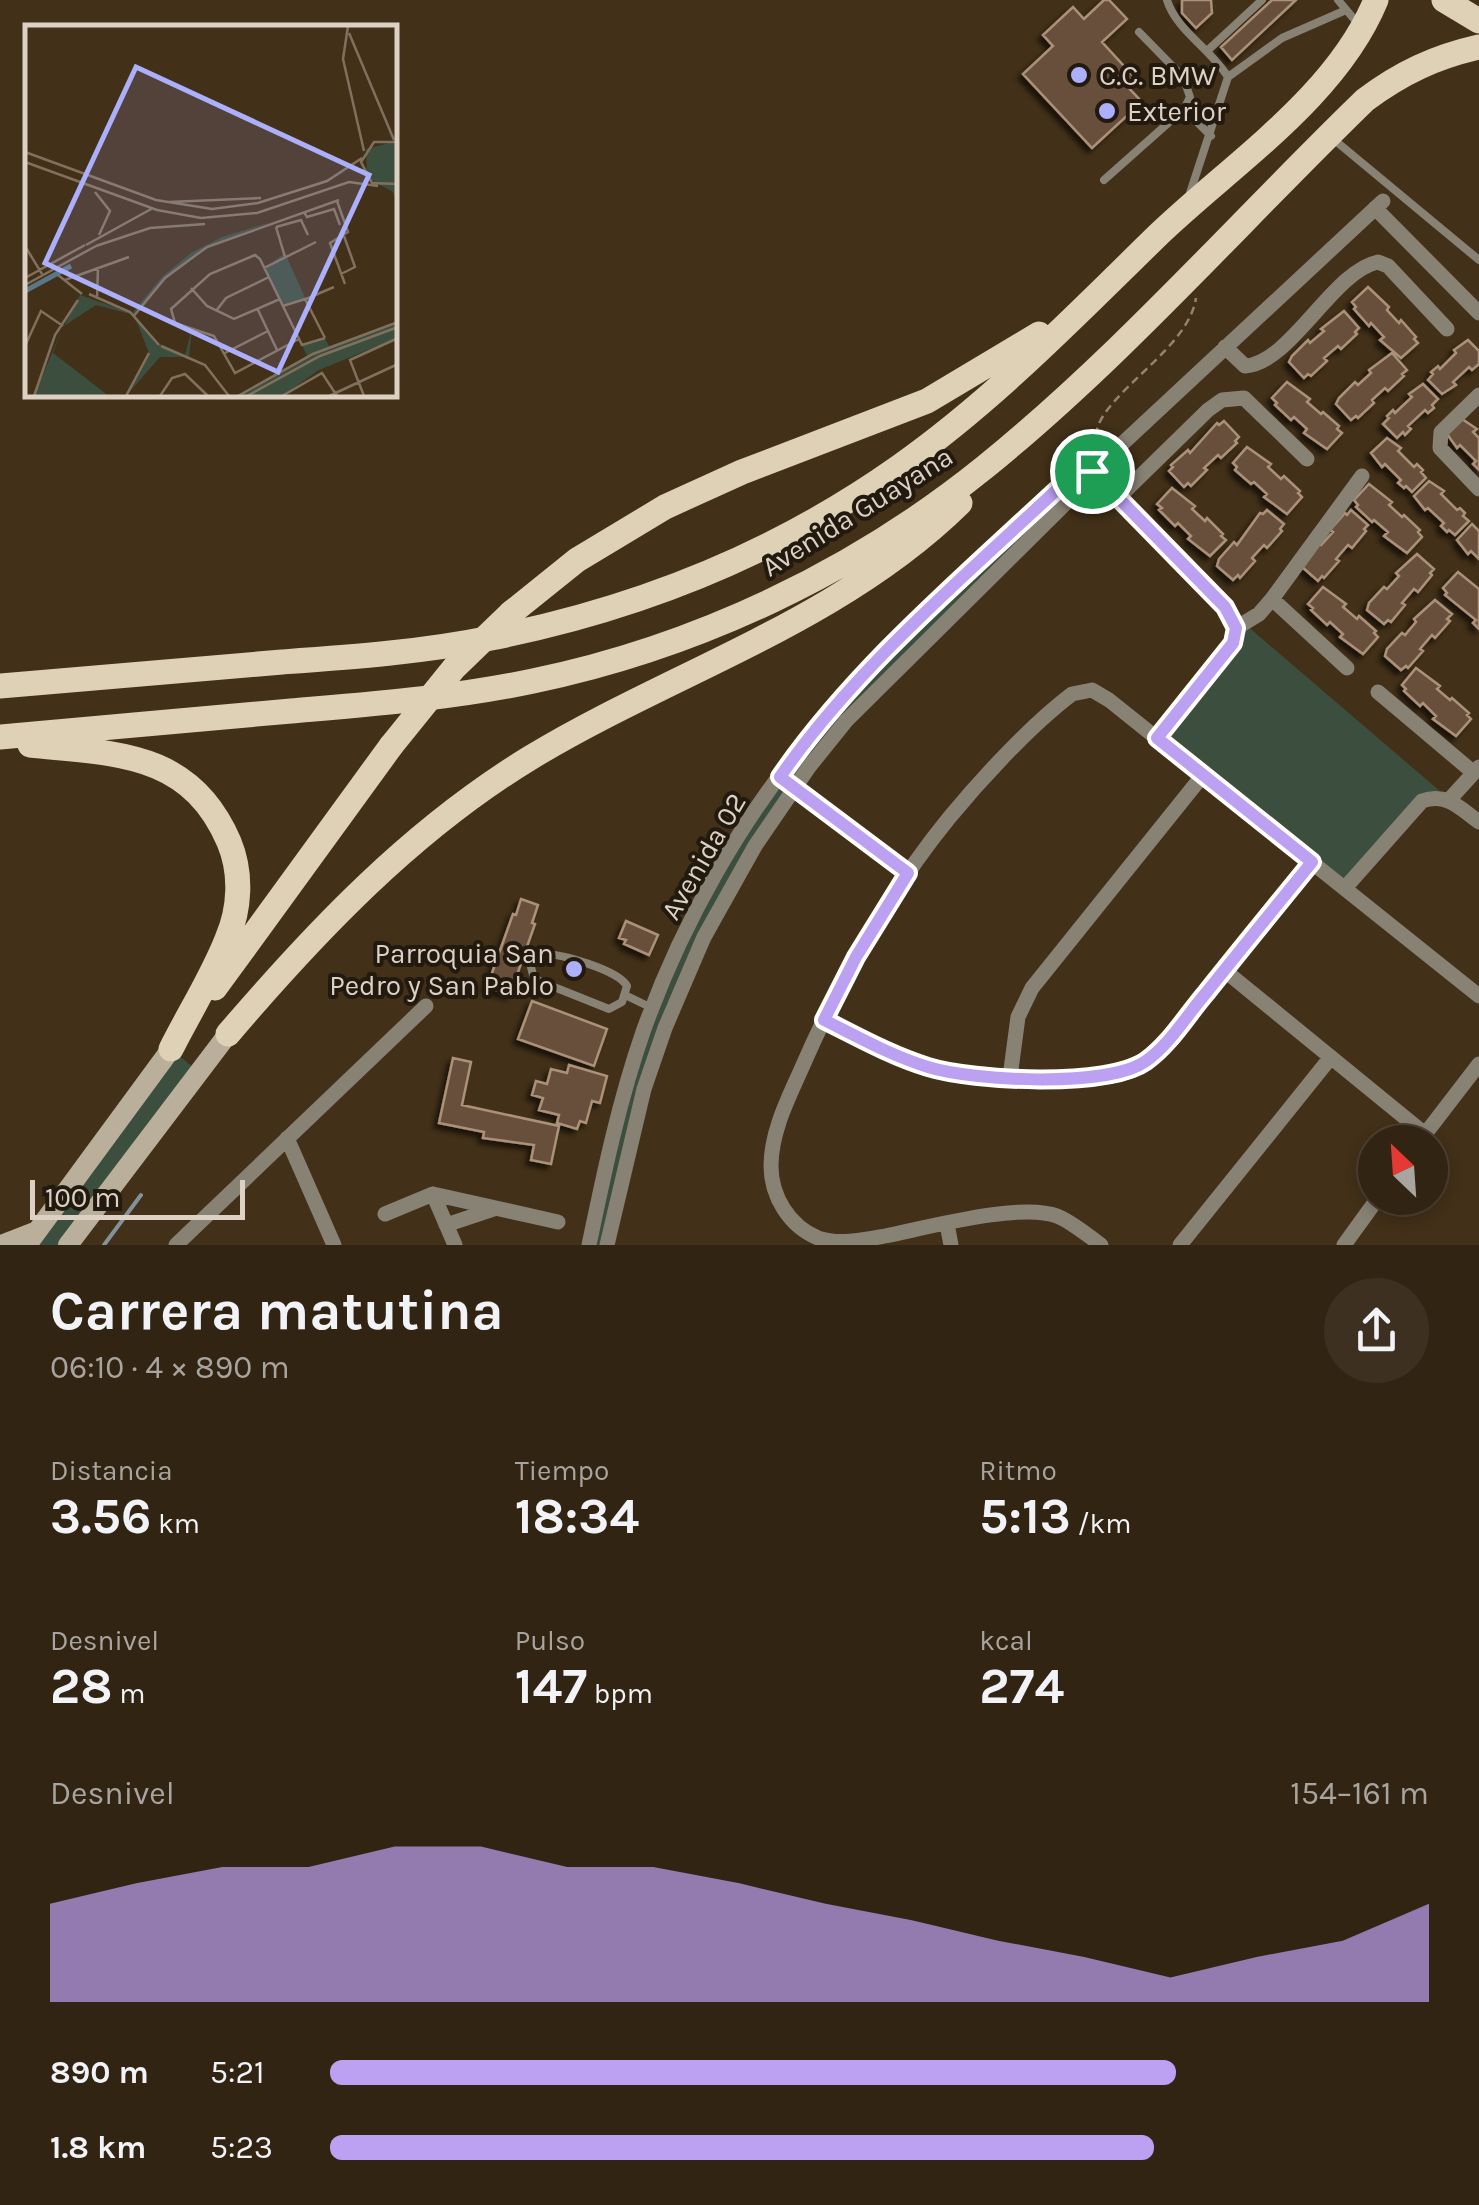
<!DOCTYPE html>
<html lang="es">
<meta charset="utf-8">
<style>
:root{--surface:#322412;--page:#3d3020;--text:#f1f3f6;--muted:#a8a49f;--line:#4d4132;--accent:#bca0f2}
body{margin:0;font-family:Karla,sans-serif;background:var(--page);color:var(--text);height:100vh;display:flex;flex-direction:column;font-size:38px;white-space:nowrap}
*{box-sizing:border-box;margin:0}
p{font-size:32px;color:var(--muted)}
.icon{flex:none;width:55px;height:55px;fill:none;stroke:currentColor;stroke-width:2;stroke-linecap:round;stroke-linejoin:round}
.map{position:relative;height:1245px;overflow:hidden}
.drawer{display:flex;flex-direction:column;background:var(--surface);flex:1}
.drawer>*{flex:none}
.needle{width:65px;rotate:335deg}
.controls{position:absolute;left:1358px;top:1125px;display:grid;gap:20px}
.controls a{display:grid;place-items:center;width:90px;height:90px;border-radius:50%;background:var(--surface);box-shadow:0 5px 15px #0003,0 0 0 2px var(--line);font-size:50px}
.scale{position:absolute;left:30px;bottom:25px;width:215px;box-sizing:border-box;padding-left:10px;border:5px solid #ddd1c4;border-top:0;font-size:28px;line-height:35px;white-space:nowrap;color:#ddd1c4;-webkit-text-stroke:8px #22190f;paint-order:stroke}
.pin{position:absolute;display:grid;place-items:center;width:85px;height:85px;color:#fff;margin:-42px;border:5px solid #fff;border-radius:50%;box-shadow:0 2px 10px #0007}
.round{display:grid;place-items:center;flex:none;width:105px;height:105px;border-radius:52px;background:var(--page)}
.head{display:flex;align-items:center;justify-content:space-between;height:170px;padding:0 50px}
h1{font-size:55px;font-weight:700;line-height:75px}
.figures{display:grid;grid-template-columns:repeat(3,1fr);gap:15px;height:170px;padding:10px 50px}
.figures div{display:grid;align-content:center}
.figures b{font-size:50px;font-weight:700}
.figures small{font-size:28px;font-weight:400}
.figures p{font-size:28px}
.chart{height:280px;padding:20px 50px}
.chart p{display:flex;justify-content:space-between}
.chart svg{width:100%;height:180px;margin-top:10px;fill:var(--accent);opacity:.7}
ul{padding:0 50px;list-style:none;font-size:32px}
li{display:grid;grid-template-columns:160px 120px 1fr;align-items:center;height:75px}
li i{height:25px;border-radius:12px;background:var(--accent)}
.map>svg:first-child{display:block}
.green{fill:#3c4e3e}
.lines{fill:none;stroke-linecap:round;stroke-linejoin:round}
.stream{stroke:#81929b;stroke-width:4}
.building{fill:#67503b;stroke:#ab917a;stroke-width:2.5;filter:url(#shadow)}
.path{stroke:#938472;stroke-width:2.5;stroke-dasharray:8 5;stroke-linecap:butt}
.lane{stroke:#888275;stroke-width:8}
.street{stroke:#888275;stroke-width:15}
.secondary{stroke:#b9af9a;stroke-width:20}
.primary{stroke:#ded1b6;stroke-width:25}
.primary-bridge{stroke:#ded1b6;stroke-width:25}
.route-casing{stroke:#fff;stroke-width:20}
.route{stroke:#bca0f2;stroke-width:12}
.poi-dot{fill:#acaffb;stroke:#22190f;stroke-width:4}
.labels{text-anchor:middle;stroke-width:8;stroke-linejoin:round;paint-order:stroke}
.poi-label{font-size:28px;fill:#ddd1c4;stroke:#22190f;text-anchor:start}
.street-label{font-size:28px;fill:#ddd1c4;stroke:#22190f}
.inset-river{fill:none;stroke:#597789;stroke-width:5}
.inset-road{fill:none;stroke:#80705d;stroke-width:2.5}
.view{fill:#acaffb;fill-opacity:0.15;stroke:#acaffb;stroke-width:5}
.inset-edge{fill:none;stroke:#ddd1c4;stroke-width:5}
</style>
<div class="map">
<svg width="1479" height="1245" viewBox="0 0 1479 1245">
<defs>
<filter id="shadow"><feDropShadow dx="-4.5" dy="4.5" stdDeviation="2.5" flood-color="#0009"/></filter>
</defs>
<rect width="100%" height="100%" fill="#423018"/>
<!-- green -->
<path class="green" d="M1093,471L886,679L782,806L665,1028L607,1245H589L616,1125L689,927L791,761L1020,524Z
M1225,607L1455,804L1436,797L1345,888L1157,738L1233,643Z
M171,1049L199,1072L68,1245H27Z"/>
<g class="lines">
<!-- stream -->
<path class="stream" d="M104,1245L141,1195"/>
</g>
<!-- building -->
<path class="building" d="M1104,0H1109L1127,19L1102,42L1134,77L1126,85L1142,102L1092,148L1023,74L1053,46L1043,35L1073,7L1084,19Z
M1182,0H1211L1212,13L1196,28L1182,13Z
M1272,0H1296L1232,60L1221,47Z
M1368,287L1389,307L1387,310L1399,323L1401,320L1416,337L1414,339L1418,343L1401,358L1380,340L1384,337L1371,323L1369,326L1354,309L1356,307L1352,302Z
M1344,311L1359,328L1355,332L1357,334L1341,349L1338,346L1324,358L1327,361L1311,376L1308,374L1304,378L1289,362L1292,356L1308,340L1310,343L1324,331L1321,329Z
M1468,340L1479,351V364L1472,370L1469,367L1453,382L1456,385L1442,394L1428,380L1433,374L1431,372L1438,366L1440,369L1456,353L1454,350Z
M1392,353L1407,370L1402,374L1404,376L1388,391L1385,388L1372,400L1374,403L1358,418L1356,416L1351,420L1336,404L1339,398L1355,382L1358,385L1371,373L1369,370Z
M1287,382L1310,399L1307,402L1321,414L1323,412L1339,426L1337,429L1342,433L1327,449L1304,433L1307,429L1294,417L1291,420L1275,405L1277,403L1272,398Z
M1423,384L1438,399L1432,405L1434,408L1428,413L1425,410L1408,426L1411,429L1405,435L1403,432L1397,438L1383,424L1389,418L1387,416L1393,410L1395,413L1412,397L1409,394Z
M1462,419L1477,429L1473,432L1479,438V470L1473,464L1476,461L1460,445L1457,448L1447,434Z
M1224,421L1239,437L1235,441L1237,443L1221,458L1218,455L1204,468L1207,470L1191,486L1188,483L1184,487L1169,471L1173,467L1171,465L1188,450L1190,453L1217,423L1219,425Z
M1387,438L1401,448L1398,451L1414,467L1417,464L1423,470L1421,472L1426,478L1412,492L1406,486L1404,488L1398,483L1401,480L1385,464L1382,467L1371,453Z
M1247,447L1271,464L1268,467L1281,479L1284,476L1300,491L1298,493L1302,497L1287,514L1264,497L1267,494L1254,482L1251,484L1235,470L1237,467L1233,463Z
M1429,481L1444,491L1441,494L1457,510L1460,508L1465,513L1463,516L1469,521L1455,535L1449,530L1447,532L1441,526L1444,523L1428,508L1425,510L1414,496Z
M1369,484L1392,502L1389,505L1402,517L1404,515L1420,530L1418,532L1422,537L1407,553L1384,536L1388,532L1374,520L1372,522L1356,507L1358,505L1354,500Z
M1172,488L1195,506L1192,509L1205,521L1207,518L1223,534L1221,536L1226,540L1210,556L1188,539L1191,536L1178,523L1175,526L1159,510L1162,508L1157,504Z
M1267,510L1284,524L1280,529L1282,531L1267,548L1264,545L1252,558L1255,561L1240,578L1238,575L1233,580L1217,566L1219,559L1234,542L1237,545L1260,513L1263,514Z
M1351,510L1368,525L1364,529L1366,531L1352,548L1348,545L1336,559L1339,561L1324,578L1322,576L1318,581L1301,566L1318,543L1321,545L1333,532L1330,530L1345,513L1347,515Z
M1472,524L1479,531V559L1471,551L1468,554L1457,540Z
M1417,554L1434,569L1430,573L1432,575L1418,592L1414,589L1402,603L1405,605L1391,622L1388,620L1384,624L1367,610L1369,603L1384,587L1387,589L1399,576L1396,573Z
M1458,572L1479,589V629L1473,623L1476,620L1445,595L1447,593L1443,588Z
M1323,587L1346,604L1343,607L1357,619L1359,616L1376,631L1374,633L1378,637L1363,654L1340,637L1343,634L1330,622L1327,625L1311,610L1313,608L1308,604Z
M1435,600L1452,614L1447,619L1450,621L1435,638L1432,635L1420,649L1423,651L1408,668L1406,666L1401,670L1385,656L1387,649L1402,633L1405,635L1416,622L1414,619Z
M1416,668L1440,686L1437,689L1450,700L1452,698L1469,713L1467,715L1471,719L1456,736L1433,719L1436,716L1423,703L1420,706L1404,691L1406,689L1402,685Z
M521,899L538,905L532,923L535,924L510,995L487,987L513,914L516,915Z
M626,921L658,935L649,955L624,944L626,940L619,938Z
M532,1001L607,1029L594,1066L518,1039Z
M453,1058L471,1062L462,1105L559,1126L551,1164L531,1160L534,1145L483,1138L484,1132L439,1123Z
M569,1065L607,1076L600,1103L592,1101L586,1123L580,1121L577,1129L557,1123L559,1115L539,1110L543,1098L532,1095L536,1081L547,1084L551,1069L567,1073Z"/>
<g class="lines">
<!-- path -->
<path class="path" d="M1099,448C1093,436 1097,426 1103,416C1128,378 1189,343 1196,298"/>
<!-- lane -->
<path class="lane" d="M1167,0C1176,30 1212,50 1228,77L1190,193
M1338,0L1359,25
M1207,51L1262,0
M1228,77L1282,38L1346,10
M1184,109L1211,136
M1332,138L1479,260
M1104,180L1184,109L1190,97L1183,77L1139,32
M541,954C560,953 618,970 627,986L622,1002L609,1009L539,981L533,975L530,963Z
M625,995L652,1008"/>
<!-- street -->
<path class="street" d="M1375,208L1479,313
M1225,347L1245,366C1291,363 1333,271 1378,262L1388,266L1447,329
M1479,395L1441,432L1440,448L1479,489
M1093,471L1225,607L1236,628L1233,643L1157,738
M1119,497L1208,410L1222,400L1244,398L1307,459
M1272,599L1347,668
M1236,628L1259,614L1272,599L1362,476
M1378,692L1474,773
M788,783L908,873
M1449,800L1479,767
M1345,888L1422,801C1446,792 1460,808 1479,822
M1224,970L1425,1134
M824,1020C858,1037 892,1056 929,1067C968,1079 1090,1086 1127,1072C1146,1064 1160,1048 1173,1033L1312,862
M1010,1077L1018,1017L1032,988L1203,775
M287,1138L334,1245
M1419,1142L1479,1064
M433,1194L455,1245
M385,1214L433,1194L558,1222
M947,1224L951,1245
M446,1225L494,1209
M176,1245L426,1006
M589,1245C604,1173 619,1101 643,1032C681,925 742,816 816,730C891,641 979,563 1063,483L1089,472
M607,1245L644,1089L665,1028L704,937L755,846L809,767L846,721L1076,493L1093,471L1383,201
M1101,1245C1087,1235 1072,1222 1057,1216C1020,1202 926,1228 885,1236C863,1240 839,1245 818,1238C789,1226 771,1196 771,1166C771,1133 787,1101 800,1072C839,982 887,894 949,818C982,778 1031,725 1072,694L1092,690L1109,700L1479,996
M1180,1245L1331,1057
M1344,1245L1378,1198"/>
<!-- secondary -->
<path class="secondary" d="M1,1245L37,1231
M27,1245L171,1049
M68,1245L228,1034"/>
<!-- primary -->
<path class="primary" d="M1444,0L1479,21
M511,613L577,560L665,507L742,472L927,401L1039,334
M0,686C94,678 188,670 282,662C352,657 423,652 491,638C638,609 776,554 899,467C994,400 1075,316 1158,235C1232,164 1336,97 1376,0
M0,737C97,728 194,720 291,711C372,704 453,698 533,681C697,647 855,572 985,467C1122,356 1239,222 1365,100C1401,73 1435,57 1479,47
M30,745C116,754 190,751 229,842C242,873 240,909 227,939C212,977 189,1013 171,1049
M215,988L391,746
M228,1034C317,930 412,830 530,758C672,672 839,622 960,503"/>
<!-- primary-bridge -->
<path class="primary-bridge" d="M391,746L454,668L511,613"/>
</g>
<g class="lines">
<defs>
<path id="route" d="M1092,471L1225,607L1236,628L1233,643L1157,738L1312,862C1277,905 1241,949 1206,993C1187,1015 1170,1044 1146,1061C1108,1088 973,1081 928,1067C892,1056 858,1037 824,1020L856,957L908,873L780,777C855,668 967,574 1063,484Z"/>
</defs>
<!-- route casing -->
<use href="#route" class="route-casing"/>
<!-- route -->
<use href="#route" class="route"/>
</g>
<!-- markers -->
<g class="poi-dot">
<circle cx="1079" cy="75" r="10"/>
<circle cx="1107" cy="111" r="10"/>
<circle cx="574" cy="969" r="10"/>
</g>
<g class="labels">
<!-- poi labels -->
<g class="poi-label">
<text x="1099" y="85">C.C. BMW</text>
<text x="1127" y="121">Exterior</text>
<text x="554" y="963" text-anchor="end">Parroquia San<tspan x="554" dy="32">Pedro y San Pablo</tspan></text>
</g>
<!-- street labels -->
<g class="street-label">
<text transform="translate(857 511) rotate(-32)" y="10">Avenida Guayana</text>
<text transform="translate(703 856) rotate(-60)" y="10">Avenida 02</text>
</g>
</g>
<!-- overview -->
<g transform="translate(25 25)">
<rect width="372" height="372" fill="#423018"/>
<path d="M372,116V179L368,167L342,153L341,124ZM249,196L191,218L148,246L110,290L131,317L160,330L167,303L164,332L183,346L163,332H135L101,371L124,328L109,290L71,280L39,301L55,270L107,288L137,252L166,228L197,212ZM260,228L281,275L258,281L239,243ZM372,297V313L294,345L257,371H213L282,331L277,320L300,313L304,321ZM37,304L28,328L84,371H9Z" fill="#3c4e3e"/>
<path class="inset-river" d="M0,266L46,241"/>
<path class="inset-road" d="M323,1L318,34L339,126M324,8L369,115M373,117H349L336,137L347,158L373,159M0,127L131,175L187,184L233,178L302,156L337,133M0,137L132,185L176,193L232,188L324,157L353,161M70,167L85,186L74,210M312,176L323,207L305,218L320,259M144,177L236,173M279,187L282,192L309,184L315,200M251,202L276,195L283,210M251,202L260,232M61,220L128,183M0,221L17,249M71,221L125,203L180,199M239,243L291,217M316,249L330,242L319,211M33,250L57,269M0,253L60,220M40,255L104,232M0,260L71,221M166,263L182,281L209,294L255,274M64,269L105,287L134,320M72,274L73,242M281,274L309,262M258,281L280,274L300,313M233,285L252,325M191,286L201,273L244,252M108,292L140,253L182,222L314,175M274,314L210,348L189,311L150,298L146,284L185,249L230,230L235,234L277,320L300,313M0,321L16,286L38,301M136,321L180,340L204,371M198,329L243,306M9,371L30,310L53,275M101,371L124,328M135,371L147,353L160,349L183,371M213,371L288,329L373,297M222,371L295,331L373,302M257,371L297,348L312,371M304,371L373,339M339,371L325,335L373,313"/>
<path class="view" d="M111,42L344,150L253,347L20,238Z"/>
<rect width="372" height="372" class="inset-edge"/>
</g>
</svg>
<div class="controls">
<a><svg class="needle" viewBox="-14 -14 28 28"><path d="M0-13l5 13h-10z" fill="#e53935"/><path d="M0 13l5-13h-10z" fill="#a8a49f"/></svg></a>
</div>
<div class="scale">100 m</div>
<div class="pin" style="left:1092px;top:471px;background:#1e9e55"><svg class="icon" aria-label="arrive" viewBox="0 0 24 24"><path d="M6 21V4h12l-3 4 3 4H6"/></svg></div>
</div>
<section class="drawer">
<div class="head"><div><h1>Carrera matutina</h1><p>06:10 · 4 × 890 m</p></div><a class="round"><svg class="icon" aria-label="share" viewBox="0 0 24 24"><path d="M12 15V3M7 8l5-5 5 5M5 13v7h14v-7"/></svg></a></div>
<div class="figures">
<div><p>Distancia</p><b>3.56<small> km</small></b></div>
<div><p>Tiempo</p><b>18:34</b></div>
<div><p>Ritmo</p><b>5:13<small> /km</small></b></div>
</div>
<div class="figures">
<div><p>Desnivel</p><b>28<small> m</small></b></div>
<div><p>Pulso</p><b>147<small> bpm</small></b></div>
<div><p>kcal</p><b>274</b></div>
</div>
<div class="chart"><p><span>Desnivel</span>154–161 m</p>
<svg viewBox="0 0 160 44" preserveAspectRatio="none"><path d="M0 44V20L10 15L20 11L30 11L40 6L50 6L60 11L70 11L80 15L90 20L100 24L110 29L120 33L130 38L140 33L150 29L160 20V44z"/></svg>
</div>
<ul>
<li><b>890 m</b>5:21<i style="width:77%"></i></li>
<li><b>1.8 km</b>5:23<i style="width:75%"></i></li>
</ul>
</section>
